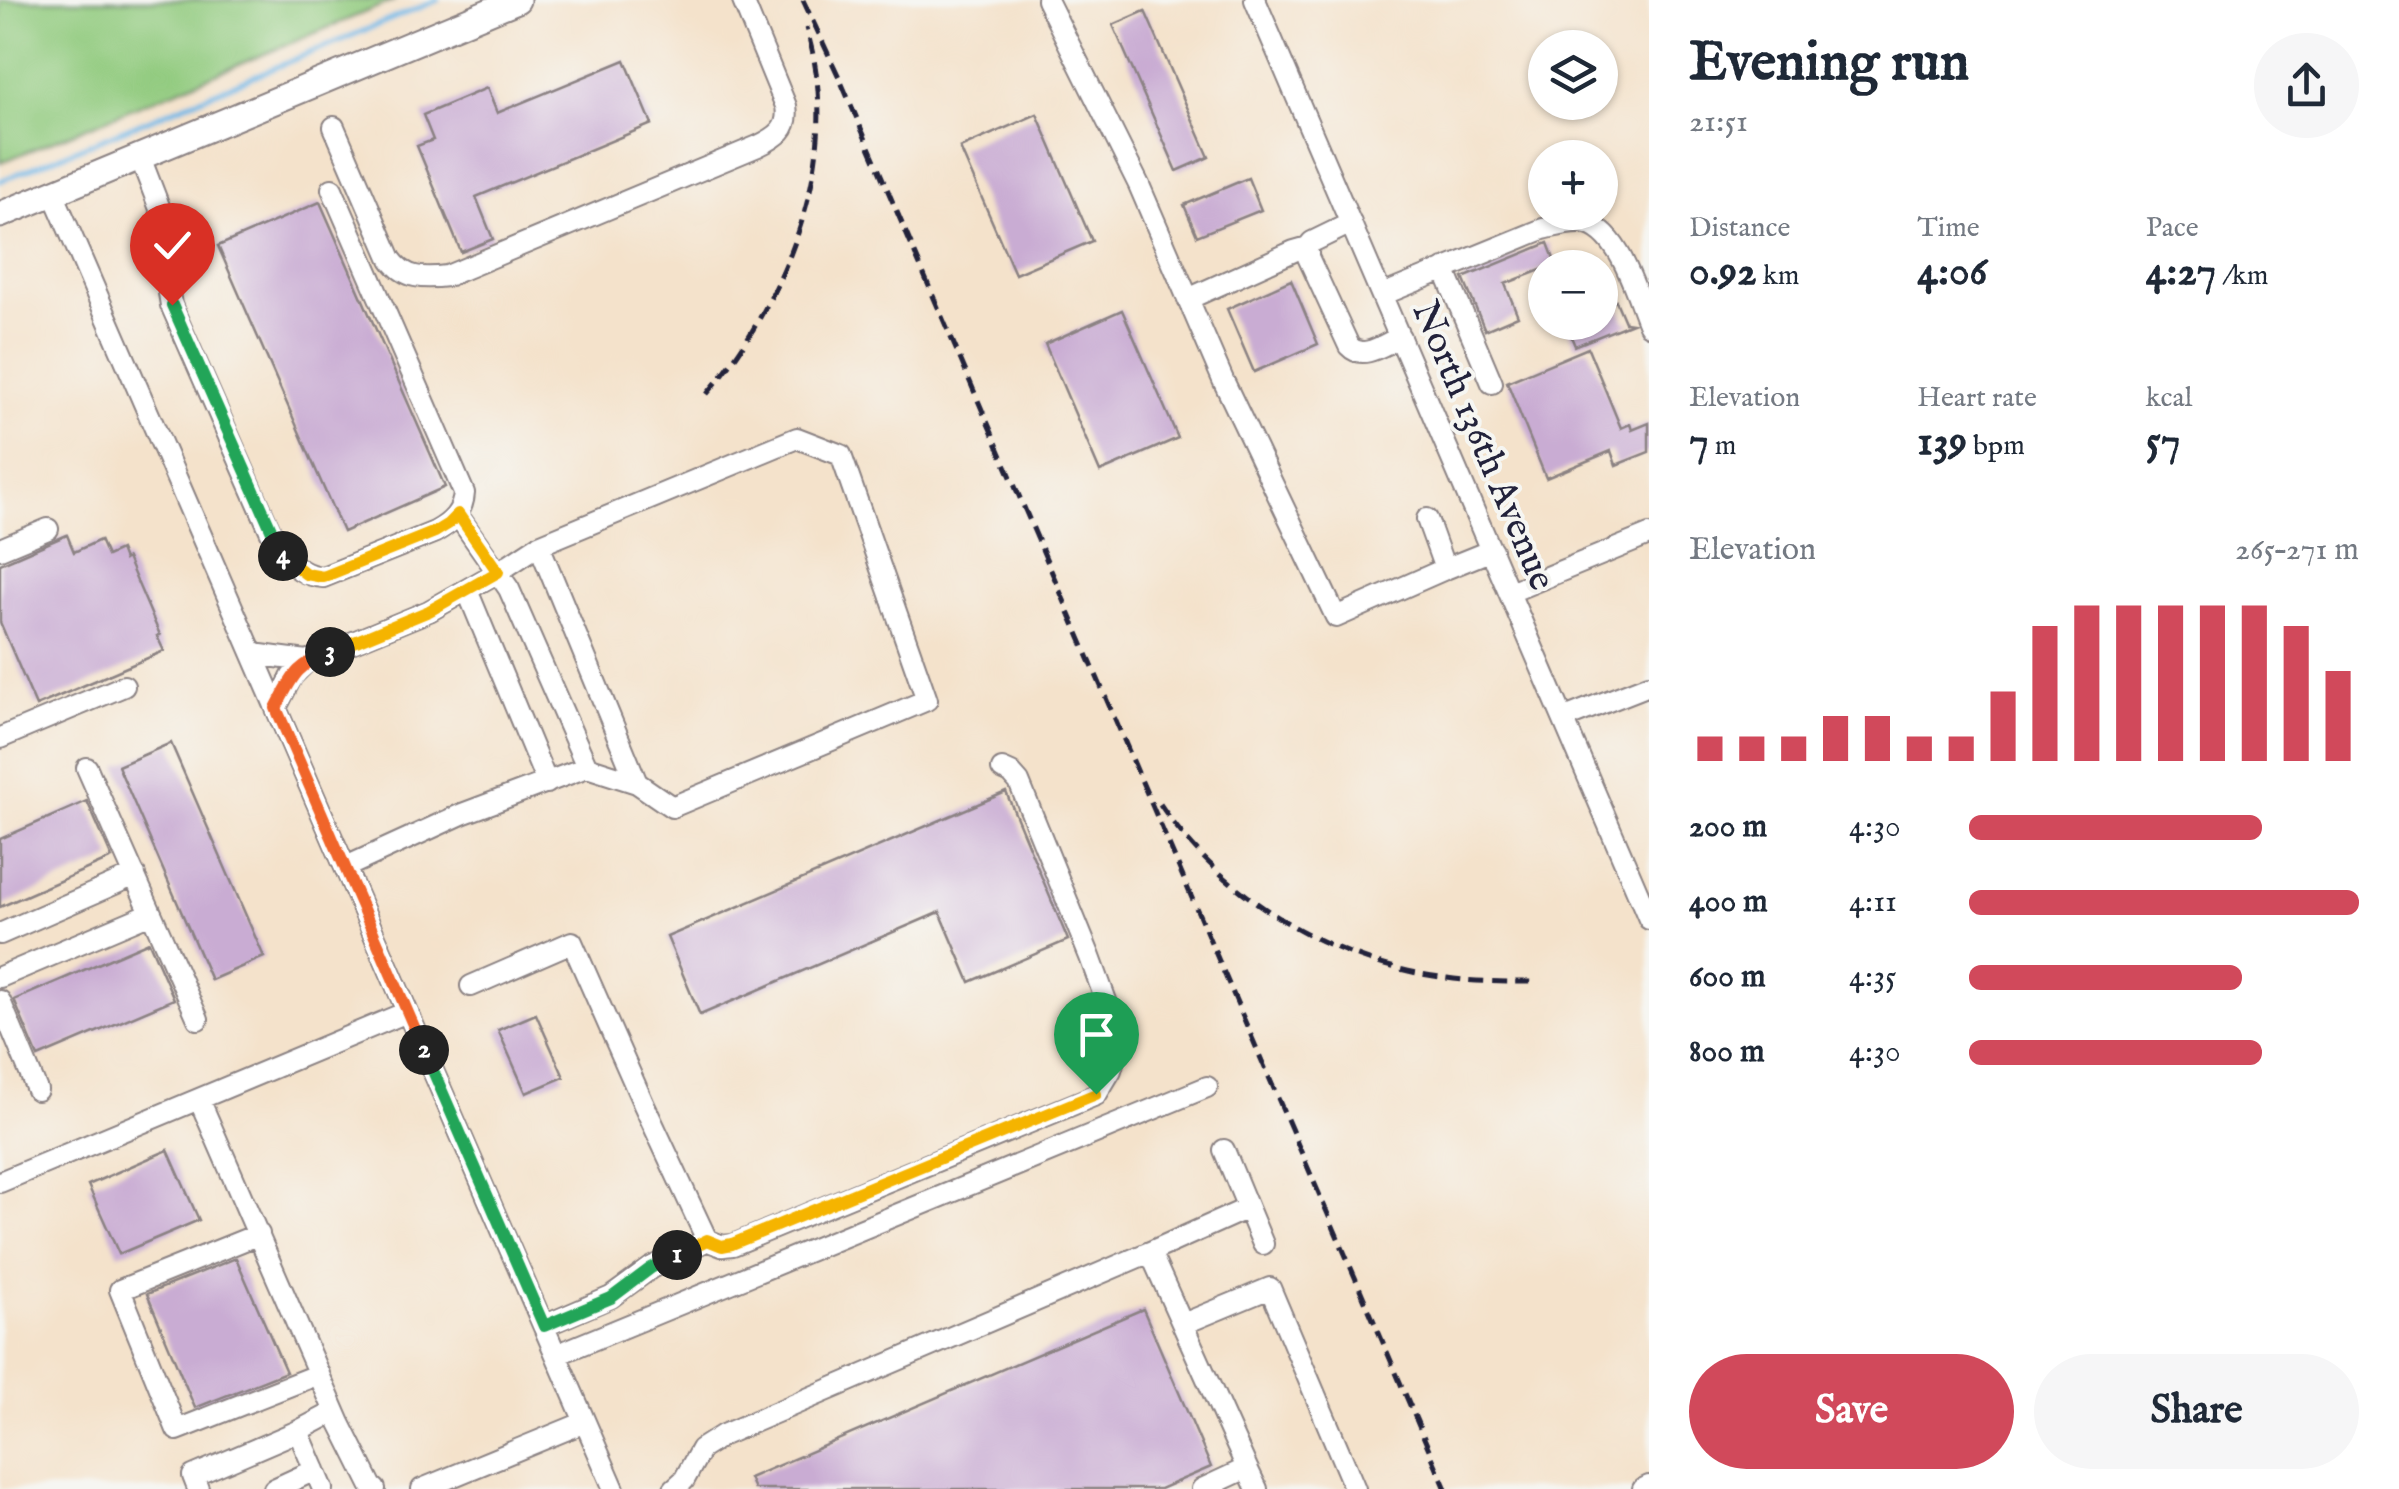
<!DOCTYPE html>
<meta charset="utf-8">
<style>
:root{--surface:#fff;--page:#f6f6f7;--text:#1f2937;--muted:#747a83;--accent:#d1495b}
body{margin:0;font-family:"IM FELL English",serif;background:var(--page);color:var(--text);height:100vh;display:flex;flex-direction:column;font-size:38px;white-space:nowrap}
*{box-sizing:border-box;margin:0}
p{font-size:32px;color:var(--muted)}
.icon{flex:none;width:55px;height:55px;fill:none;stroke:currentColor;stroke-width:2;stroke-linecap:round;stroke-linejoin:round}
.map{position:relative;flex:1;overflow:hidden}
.drawer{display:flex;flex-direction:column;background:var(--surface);width:750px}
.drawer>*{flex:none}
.tools{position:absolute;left:1528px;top:30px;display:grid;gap:20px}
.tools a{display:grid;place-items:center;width:90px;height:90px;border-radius:50%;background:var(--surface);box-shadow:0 2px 8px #0004;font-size:50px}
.pin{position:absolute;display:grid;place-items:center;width:85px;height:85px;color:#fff;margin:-102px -42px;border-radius:50% 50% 50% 0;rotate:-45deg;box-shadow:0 0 10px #0007}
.pin .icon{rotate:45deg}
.km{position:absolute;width:50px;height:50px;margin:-25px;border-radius:50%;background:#222;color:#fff;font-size:28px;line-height:50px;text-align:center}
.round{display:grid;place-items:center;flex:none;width:105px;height:105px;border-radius:52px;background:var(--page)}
.head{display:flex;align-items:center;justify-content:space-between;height:170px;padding:0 40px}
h1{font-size:55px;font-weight:700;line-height:75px}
.figures{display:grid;grid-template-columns:repeat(3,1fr);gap:15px;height:170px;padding:10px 40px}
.figures div{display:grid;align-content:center}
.figures b{font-size:42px;font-weight:700}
.figures small{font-size:28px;font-weight:400}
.figures p{font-size:28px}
.chart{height:280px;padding:20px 40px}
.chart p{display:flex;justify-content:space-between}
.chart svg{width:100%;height:180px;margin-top:10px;stroke:var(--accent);stroke-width:6}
.primary-button{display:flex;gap:20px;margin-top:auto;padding:20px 40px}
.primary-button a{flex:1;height:115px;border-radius:60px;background:var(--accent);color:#fff;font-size:40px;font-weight:700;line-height:115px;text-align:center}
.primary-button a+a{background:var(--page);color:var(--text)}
ul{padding:0 40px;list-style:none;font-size:32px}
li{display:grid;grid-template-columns:160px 120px 1fr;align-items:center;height:75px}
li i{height:25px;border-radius:12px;background:var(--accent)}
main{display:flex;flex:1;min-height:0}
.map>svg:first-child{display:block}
.green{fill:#92cb7f;stroke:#5a765d;stroke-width:2.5}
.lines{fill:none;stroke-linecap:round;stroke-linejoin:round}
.stream{stroke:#6eb7e7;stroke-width:5}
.building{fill:#c9acd3}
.minor-casing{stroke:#8b8283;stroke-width:24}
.major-casing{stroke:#8b8283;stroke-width:29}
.minor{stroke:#fff;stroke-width:20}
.major{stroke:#fff;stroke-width:25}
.rail{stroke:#22223b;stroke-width:5;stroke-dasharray:15 8;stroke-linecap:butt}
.split-1-casing{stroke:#fff;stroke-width:20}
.split-2-casing{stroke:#fff;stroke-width:20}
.split-3-casing{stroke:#fff;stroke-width:20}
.split-4-casing{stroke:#fff;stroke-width:20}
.split-5-casing{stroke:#fff;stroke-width:20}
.split-1{stroke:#f5b400;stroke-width:12}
.split-2{stroke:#22a559;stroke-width:12}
.split-3{stroke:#f0652b;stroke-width:12}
.split-4{stroke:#f5b400;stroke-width:12}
.split-5{stroke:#22a559;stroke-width:12}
.labels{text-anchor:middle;stroke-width:8;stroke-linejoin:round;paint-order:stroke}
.street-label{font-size:38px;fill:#22223b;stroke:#f6f6f2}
</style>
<main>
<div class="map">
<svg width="1649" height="1489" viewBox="0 0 1649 1489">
<rect width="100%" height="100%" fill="#f6f6f2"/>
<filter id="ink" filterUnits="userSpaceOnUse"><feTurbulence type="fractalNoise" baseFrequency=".01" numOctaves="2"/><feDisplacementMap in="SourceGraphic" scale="20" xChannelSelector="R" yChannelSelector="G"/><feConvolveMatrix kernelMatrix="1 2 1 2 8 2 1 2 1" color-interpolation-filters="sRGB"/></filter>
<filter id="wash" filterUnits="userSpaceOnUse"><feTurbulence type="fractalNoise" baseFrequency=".0048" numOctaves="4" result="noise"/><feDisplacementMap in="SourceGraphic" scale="40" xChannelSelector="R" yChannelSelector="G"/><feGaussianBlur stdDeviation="2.25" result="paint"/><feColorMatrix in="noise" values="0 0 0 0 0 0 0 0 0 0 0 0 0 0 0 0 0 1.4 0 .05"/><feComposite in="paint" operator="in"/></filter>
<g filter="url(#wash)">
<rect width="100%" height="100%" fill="#f4e2cb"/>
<!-- green -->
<path class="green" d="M0,0H395L0,163Z"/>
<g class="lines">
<!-- stream -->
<path class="stream" d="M0,181L438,0"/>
</g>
<g id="blocks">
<!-- building -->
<path class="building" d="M1145,11L1209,157L1177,171L1113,25Z
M625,60L652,124L476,197L493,239L461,252L417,146L433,140L423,115L487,88L497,113Z
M1037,114L1092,241L1015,274L960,148Z
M1248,178L1261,210L1197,236L1184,205Z
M320,202L445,487L343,532L218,246Z
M1548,243L1556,264L1505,284L1518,316L1485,330L1463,278Z
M1291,280L1318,344L1254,372L1227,309Z
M1616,301L1625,322L1632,323L1575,346L1565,322H1600V308Z
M1122,310L1178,438L1100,472L1045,344Z
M1588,348L1621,428L1630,424L1632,430L1649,423V452L1616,465L1611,451L1546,478L1507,382Z
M67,535L74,552L100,540L107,556L120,550L124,560L127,558L160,635L157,636L164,651L36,706L0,622V564Z
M171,743L264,957L211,980L118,766Z
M1006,792L1068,940L970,982L940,912L700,1015L667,937Z
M87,801L112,858L0,907V839Z
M149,942L174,999L38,1057L14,1000Z
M536,1014L564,1077L526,1093L498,1030Z
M168,1150L199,1220L119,1254L88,1185Z
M236,1258L286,1372L195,1408L147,1294Z
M1143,1309L1211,1467L1160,1489H754L749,1478Z"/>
</g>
</g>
<g filter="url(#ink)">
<use href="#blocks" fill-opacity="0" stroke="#8b8283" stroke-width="2.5"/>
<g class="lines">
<defs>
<path id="minor" d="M1047,0L1139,185L1223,380L1336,617L1445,569
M1255,0L1649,919
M334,127L391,259C405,279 424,279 447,276L758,146C777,137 790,129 786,106L743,1
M140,157L167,227L178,267L169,293L171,305L280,553C293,566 305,576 323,577L435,532C451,523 463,512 464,493L332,189
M53,193L614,1489
M1351,223L1312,242L1308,247V257L1349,346C1363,361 1384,344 1400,337
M1444,269L1492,383
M1382,295L1543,229C1556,226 1569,222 1582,223C1620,228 1636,295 1649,325
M1188,299L1294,251L1308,247
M1427,519L1445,569L1492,550
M0,549L48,529
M467,590L547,783
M1510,592L1649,535
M253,654L307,661L292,676L276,708
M307,661L429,611L498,572L539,545L797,438L841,455L927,700L672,807L637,783L539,545
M1565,718L1649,685
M0,738L124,686
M587,767L637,783
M87,768L198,1019
M346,867L462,814L587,767L509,589L457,514
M0,934L135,875
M0,977L151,913
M471,986L572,942L644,1105L707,1240L722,1246L733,1245L1096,1095L1111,1070L1120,1039L1090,957L1019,782L1011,773L1002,769
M0,1001L37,1090
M199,1099L340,1423L372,1487L375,1489
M1224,1150L1263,1244
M0,1182L407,1012
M259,1234L120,1290L177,1430L319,1374
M1150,1252L1248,1208
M1183,1324L1270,1288L1355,1489
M544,1326L611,1297L651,1268L707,1240
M556,1355L1207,1087
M298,1431L334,1412
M198,1489L193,1476L298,1431L323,1489
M274,1489L315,1470
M422,1489L585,1422
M674,1489L684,1480L701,1449L723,1435L1150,1252L1247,1468
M1202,1489L1247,1468L1257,1489
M1643,1489L1649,1486"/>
<path id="major" d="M0,215L517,0"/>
</defs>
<!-- minor casing -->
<use href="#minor" class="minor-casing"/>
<!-- major casing -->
<use href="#major" class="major-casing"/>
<!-- minor -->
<use href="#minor" class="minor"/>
<!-- major -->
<use href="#major" class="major"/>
<!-- rail -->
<path class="rail" d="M803,0L839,77L1446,1489
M707,394C787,299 846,153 806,28
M1160,804C1223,899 1335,964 1447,978C1475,982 1503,982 1531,982"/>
</g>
</g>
<g class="lines" filter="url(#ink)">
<defs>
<path id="split-1" d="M677,1255L707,1240L722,1246L732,1244L1096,1094"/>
<path id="split-2" d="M424,1050L544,1326L611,1298L651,1268L677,1255"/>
<path id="split-3" d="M330,652C295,666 293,676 276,708L424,1050"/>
<path id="split-4" d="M283,556L306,574L323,577L435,532L448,524L458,514L498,572L429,611L330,652"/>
<path id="split-5" d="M172,305L283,556"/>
</defs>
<!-- split-1 casing -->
<use href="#split-1" class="split-1-casing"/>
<!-- split-2 casing -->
<use href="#split-2" class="split-2-casing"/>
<!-- split-3 casing -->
<use href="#split-3" class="split-3-casing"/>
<!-- split-4 casing -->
<use href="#split-4" class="split-4-casing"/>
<!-- split-5 casing -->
<use href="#split-5" class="split-5-casing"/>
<!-- split-1 -->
<use href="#split-1" class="split-1"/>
<!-- split-2 -->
<use href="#split-2" class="split-2"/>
<!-- split-3 -->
<use href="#split-3" class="split-3"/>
<!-- split-4 -->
<use href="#split-4" class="split-4"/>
<!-- split-5 -->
<use href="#split-5" class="split-5"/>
</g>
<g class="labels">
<!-- street labels -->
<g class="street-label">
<text transform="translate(1485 445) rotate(67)" y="13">North 136th Avenue</text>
</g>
</g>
</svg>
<div class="tools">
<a><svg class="icon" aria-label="layers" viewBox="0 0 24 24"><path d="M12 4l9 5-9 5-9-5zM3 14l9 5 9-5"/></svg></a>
<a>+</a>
<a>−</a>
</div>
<div class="pin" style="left:1096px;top:1094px;background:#1e9e55"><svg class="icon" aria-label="arrive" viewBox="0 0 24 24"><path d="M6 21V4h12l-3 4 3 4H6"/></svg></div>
<div class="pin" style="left:172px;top:305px;background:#d93025"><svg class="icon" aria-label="check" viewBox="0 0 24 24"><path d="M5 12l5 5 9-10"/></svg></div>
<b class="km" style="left:677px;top:1255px">1</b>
<b class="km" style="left:424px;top:1050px">2</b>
<b class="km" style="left:330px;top:652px">3</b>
<b class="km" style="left:283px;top:556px">4</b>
</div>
<section class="drawer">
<div class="head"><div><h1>Evening run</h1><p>21:51</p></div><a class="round"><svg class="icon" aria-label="share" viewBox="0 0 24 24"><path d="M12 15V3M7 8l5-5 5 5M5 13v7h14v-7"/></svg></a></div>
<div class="figures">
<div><p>Distance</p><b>0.92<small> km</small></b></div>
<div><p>Time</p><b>4:06</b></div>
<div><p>Pace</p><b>4:27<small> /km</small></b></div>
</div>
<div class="figures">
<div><p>Elevation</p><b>7<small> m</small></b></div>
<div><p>Heart rate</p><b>139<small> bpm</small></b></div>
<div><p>kcal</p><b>57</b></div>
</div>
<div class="chart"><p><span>Elevation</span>265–271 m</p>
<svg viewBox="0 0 160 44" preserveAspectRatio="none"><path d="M5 44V38M15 44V38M25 44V38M35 44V33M45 44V33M55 44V38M65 44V38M75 44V27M85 44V11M95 44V6M105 44V6M115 44V6M125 44V6M135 44V6M145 44V11M155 44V22"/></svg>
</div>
<ul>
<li><b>200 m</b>4:30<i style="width:75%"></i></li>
<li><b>400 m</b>4:11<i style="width:100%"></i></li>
<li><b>600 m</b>4:35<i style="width:70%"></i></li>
<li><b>800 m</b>4:30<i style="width:75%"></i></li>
</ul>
<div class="primary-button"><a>Save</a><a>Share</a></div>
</section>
</main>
